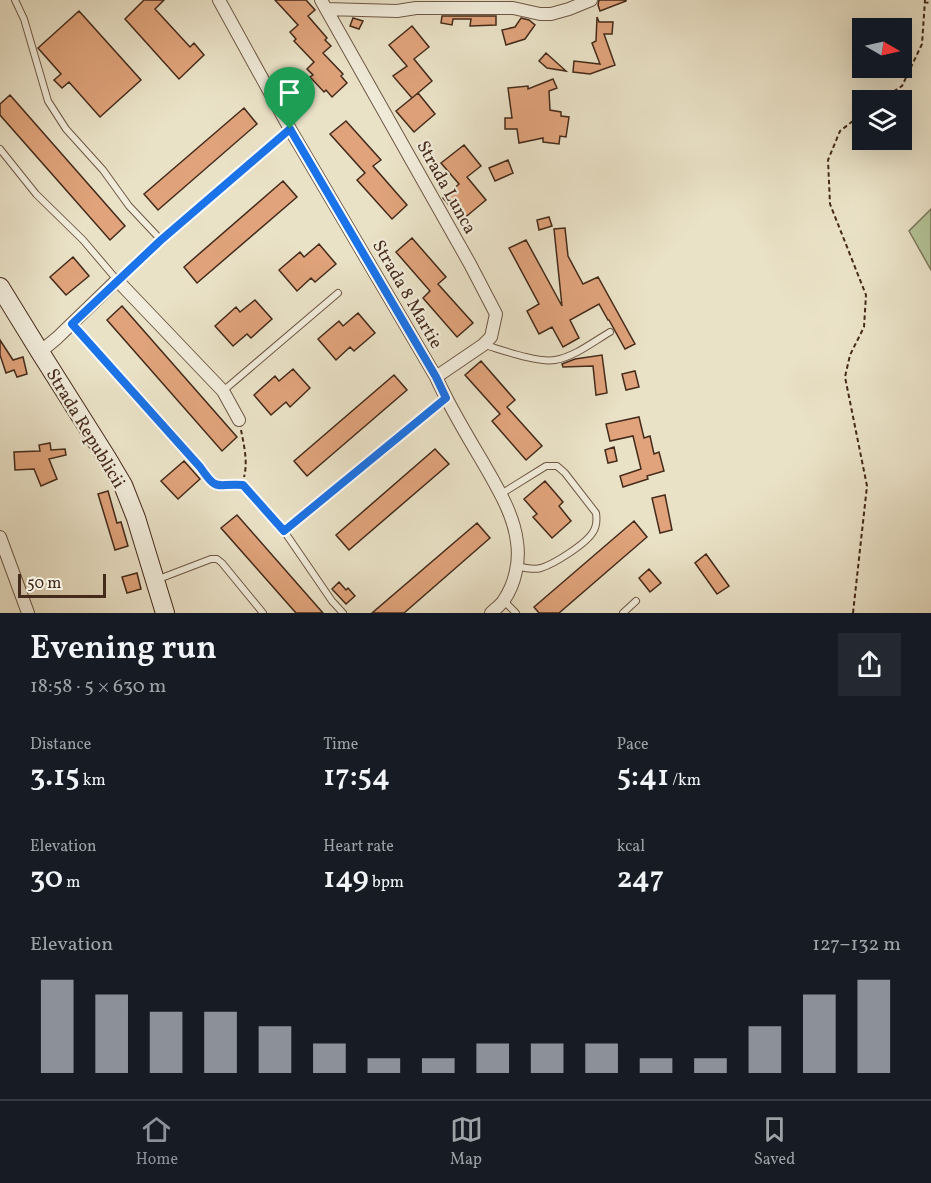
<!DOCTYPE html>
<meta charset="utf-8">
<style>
:root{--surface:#171b24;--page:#242831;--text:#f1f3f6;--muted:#9ea1a6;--line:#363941;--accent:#8c9099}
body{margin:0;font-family:Vollkorn,serif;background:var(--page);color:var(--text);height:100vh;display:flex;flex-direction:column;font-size:22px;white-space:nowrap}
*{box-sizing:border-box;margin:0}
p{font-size:20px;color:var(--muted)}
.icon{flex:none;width:33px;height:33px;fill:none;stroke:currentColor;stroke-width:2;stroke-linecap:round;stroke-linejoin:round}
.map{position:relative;height:613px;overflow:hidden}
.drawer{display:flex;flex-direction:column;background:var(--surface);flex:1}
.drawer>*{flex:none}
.needle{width:39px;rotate:99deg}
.tools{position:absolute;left:852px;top:18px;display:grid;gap:12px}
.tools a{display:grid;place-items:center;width:60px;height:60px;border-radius:0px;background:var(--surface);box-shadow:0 6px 24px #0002;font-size:30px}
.scale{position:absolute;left:18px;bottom:15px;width:88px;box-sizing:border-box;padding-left:6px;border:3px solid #442a1a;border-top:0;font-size:16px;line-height:21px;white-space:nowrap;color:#442a1a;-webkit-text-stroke:4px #f1ecdb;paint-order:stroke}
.pin{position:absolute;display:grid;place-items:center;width:51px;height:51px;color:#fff;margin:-62px -26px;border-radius:50% 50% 50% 0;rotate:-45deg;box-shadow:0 0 6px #0007}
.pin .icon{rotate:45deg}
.round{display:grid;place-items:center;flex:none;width:63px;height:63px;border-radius:0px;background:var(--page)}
.overview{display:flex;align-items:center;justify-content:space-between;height:102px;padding:0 30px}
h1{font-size:33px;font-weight:600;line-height:45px}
.metrics{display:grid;grid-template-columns:repeat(3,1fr);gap:9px;height:102px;padding:6px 30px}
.metrics div{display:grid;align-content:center}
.metrics b{font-size:30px;font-weight:600}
.metrics small{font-size:16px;font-weight:400}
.metrics p{font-size:16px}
.chart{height:168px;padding:12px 30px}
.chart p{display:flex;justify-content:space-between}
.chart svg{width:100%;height:108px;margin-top:6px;stroke:var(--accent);stroke-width:6}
.tab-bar{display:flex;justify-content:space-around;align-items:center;height:84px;border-top:2px solid var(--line);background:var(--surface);font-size:16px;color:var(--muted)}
.tab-bar a{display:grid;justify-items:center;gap:3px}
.tab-bar .active{color:var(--accent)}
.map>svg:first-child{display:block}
.green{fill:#b4c498;stroke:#7c7759;stroke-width:1.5}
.building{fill:#e0a37b;stroke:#442a1a;stroke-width:1.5}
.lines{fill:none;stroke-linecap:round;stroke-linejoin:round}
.lane-casing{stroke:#6e5845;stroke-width:8}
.street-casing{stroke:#6e5845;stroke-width:14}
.secondary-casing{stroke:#442a1a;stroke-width:20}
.path{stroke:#442a1a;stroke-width:2;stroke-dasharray:4.5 3;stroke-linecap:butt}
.lane{stroke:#f1ecdb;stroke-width:6}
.street{stroke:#f1ecdb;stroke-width:12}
.secondary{stroke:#f1ecdb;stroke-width:18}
.route-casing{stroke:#fff;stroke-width:12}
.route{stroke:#1a73e8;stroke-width:8}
.labels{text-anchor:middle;stroke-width:4.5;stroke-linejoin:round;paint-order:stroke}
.street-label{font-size:18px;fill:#442a1a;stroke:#f1ecdb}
</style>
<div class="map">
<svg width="931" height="613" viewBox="0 0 931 613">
<rect width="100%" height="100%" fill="#eae2c7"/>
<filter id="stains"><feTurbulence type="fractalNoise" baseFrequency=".00333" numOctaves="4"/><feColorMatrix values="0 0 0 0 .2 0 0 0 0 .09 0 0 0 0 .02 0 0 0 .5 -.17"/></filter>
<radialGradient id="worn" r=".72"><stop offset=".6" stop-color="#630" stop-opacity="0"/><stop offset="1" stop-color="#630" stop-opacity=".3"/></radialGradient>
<!-- green -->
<path class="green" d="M931,209V270L909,231Z"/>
<!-- building -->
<path class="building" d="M144,0H164L155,9L190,47L194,43L204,55L179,79L125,19Z
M275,0H306L315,10L308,16L327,38L325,40L331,46L323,53L343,74L341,76L347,83L332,97L326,90L324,92L310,77L313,75L307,69L314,62L294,41L296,39L290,32L298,25Z
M599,0H626V1L600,11L598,5Z
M79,11L141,80L100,117L69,82L62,88L54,80L61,74L38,48Z
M442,16H496V25L470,26L471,19H453L452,25L441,23Z
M597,17L599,22H613L612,34H604L615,65L590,74L573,72L574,61L600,64L592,43L596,41Z
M353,18L363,21L359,29L350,26Z
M521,18L529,20L535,25L525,39L506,45L502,30L515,27Z
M412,26L429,47L414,59L432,81L412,98L393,76L407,66L389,45Z
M546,53L566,71L547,68L539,61Z
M553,79L557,88L549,91L550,110L561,112V116L569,117L566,137L560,136L559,144L543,142V138L519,143L517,129H505V118H512L508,88L528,86V89Z
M418,93L435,114L414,132L396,111Z
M10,95L125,226L110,240L0,115V104Z
M244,108L257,124L158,210L144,194Z
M346,121L381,160L373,166L407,205L392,219L357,180L365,173L330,134Z
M464,145L481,166L467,177L486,200L462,220L443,198L459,184L441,163Z
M508,160L513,173L495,181L489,168Z
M283,181L297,197L197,283L184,267Z
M549,217L552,226L539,230L537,220Z
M565,228L568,256L583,284L598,277L635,344L625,349L609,320H608L599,304L570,320L579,338L563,347L552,327L539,334L527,311L539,304L509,248L526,240L562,306L554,229Z
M412,238L446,277L438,284L473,323L457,337L423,298L430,291L396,252Z
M319,244L336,264L315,282L311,278L297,291L279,270L300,252L304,257Z
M73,257L89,276L66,295L50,277Z
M255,300L272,319L251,338L247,334L233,346L215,326L236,307L240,312Z
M122,306L237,437L222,451L107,320Z
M358,313L375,333L354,351L350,347L336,360L318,339L339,321L343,326Z
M0,340L13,360L23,357L27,374L17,377L14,370L6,373L0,355Z
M602,355L607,393L596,395L593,366L563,367L562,364L575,359Z
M481,361L515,400L507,407L542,446L526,460L492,421L500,414L465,375Z
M293,369L310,388L290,407L286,402L271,415L254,395L275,376L279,381Z
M635,371L639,387L626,390L622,374Z
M394,375L407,390L307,476L294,461Z
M639,417L644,438L650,436L654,454L659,452L664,471L647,476L648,479L623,487L620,476L641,469L633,436L610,441L606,424Z
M50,443L51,450L65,449L66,455L49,459L57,479L41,486L34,469L15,470L14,452L40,451L39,445Z
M614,447L617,461L608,463L605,450Z
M435,449L449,464L349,550L336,535Z
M184,461L200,479L178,499L161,481Z
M545,481L563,502L559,506L571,521L552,538L533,517L537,514L524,499Z
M108,491L117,523L121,522L128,546L115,550L98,494Z
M665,495L672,530L660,533L652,498Z
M237,515L323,613H296L221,528Z
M634,521L647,537L559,613H539L534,607Z
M477,523L490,538L404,613H372Z
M706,554L729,586L717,594L695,563Z
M649,569L661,583L650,592L639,578Z
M137,573L141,589L127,593L122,577Z
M339,582L346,590L348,588L355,596L346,604L332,589Z"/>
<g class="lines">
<defs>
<path id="lane" d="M15,0L24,19L48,101L66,129L103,170L129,206L161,240
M0,149L36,194L83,240L117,280L161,240L290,129
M485,345C502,350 538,363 555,360C574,357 593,342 610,332
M223,391L338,293
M243,485L284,531L332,601L343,613
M501,494L546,466H557L565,473L596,513C597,520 597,526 593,532C586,544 554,564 541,568C533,570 525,568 517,566
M284,531L446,398
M156,580L211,559H217L222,563L263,613
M504,601L516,613
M623,613L636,601"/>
<path id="street" d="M219,0L290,129L436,377C450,408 468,437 485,466C498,489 514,515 517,542C520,561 515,584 504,600C501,605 495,609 491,613
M321,0L470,264L496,314L491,337L483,345L436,377
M326,9L397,11L416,8H513L540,14H551L569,9L591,0
M40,352L57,338L117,280L223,391L239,420
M0,537L28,613"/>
<path id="secondary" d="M0,287L40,352L107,458L123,485L136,518L165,613"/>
</defs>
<!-- lane casing -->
<use href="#lane" class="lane-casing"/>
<!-- street casing -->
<use href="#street" class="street-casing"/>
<!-- secondary casing -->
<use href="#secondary" class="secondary-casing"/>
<!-- path -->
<path class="path" d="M924,2L931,3
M881,100L902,86L922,44L925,0
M79,332L200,467L212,483L218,486L236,484
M241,430C244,445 248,462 244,477
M853,613L867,486L845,377L850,355L864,327L866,295L830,204L828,160L840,131L862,114"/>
<!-- lane -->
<use href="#lane" class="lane"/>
<!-- street -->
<use href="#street" class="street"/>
<!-- secondary -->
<use href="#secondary" class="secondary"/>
</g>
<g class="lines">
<defs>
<path id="route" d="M290,129L436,377L446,398L284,531L243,485C215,483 218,493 200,467L72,324L161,240Z"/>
</defs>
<!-- route casing -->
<use href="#route" class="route-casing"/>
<!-- route -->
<use href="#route" class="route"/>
</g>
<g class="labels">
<!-- street labels -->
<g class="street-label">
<text transform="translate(447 187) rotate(61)" y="6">Strada Lunca</text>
<text transform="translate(408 294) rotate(60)" y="6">Strada 8 Martie</text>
<text transform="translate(86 428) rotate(59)" y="6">Strada Republicii</text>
</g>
</g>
<rect width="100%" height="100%" filter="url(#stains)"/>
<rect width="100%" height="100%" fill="url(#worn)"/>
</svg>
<div class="tools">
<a><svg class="needle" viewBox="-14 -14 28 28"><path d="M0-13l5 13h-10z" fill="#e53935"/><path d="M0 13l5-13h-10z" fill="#9ea1a6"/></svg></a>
<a><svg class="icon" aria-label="layers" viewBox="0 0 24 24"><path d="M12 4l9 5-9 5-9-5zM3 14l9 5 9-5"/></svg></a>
</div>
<div class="scale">50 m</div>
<div class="pin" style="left:290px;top:129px;background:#1e9e55"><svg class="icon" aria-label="arrive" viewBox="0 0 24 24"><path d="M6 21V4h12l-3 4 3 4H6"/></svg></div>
</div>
<section class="drawer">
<div class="overview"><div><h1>Evening run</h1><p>18:58 · 5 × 630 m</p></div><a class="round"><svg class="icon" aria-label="share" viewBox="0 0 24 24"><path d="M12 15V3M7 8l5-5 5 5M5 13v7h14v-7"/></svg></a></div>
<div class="metrics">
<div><p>Distance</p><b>3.15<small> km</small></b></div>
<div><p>Time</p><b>17:54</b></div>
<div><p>Pace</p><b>5:41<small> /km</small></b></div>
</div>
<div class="metrics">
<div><p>Elevation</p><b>30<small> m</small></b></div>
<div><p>Heart rate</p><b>149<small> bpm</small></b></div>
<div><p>kcal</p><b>247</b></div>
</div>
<div class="chart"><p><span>Elevation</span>127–132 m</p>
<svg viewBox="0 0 160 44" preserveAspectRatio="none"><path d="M5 44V6M15 44V12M25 44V19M35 44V19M45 44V25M55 44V32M65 44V38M75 44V38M85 44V32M95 44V32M105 44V32M115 44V38M125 44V38M135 44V25M145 44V12M155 44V6"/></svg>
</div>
</section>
<nav class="tab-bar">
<a class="active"><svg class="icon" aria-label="home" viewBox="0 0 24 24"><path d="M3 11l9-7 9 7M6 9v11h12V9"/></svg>Home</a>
<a><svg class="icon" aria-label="map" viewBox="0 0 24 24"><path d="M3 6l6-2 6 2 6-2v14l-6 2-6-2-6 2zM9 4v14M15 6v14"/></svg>Map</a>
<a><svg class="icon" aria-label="saved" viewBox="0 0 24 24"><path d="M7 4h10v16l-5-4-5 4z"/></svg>Saved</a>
</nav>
